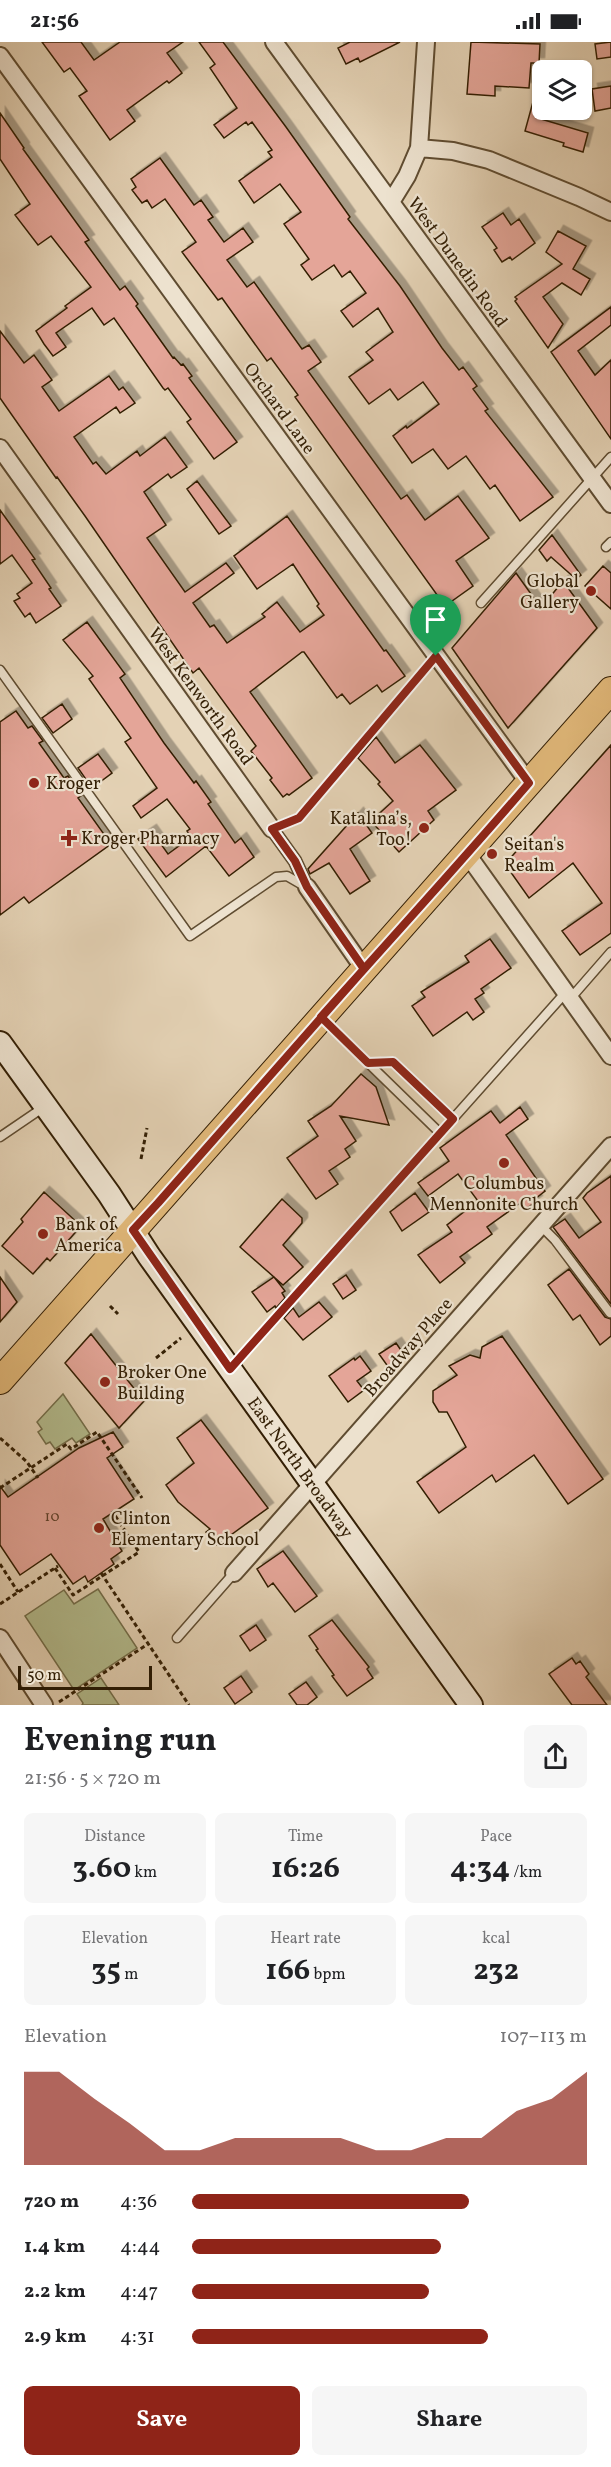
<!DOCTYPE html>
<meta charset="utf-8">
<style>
:root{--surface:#fff;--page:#f6f6f6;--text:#202124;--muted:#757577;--accent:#8f2418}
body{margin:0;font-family:Vollkorn,serif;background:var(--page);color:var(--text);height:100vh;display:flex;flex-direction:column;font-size:22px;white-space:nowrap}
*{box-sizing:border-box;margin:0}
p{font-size:20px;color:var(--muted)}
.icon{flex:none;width:33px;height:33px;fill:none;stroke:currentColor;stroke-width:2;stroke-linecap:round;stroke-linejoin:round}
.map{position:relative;height:1663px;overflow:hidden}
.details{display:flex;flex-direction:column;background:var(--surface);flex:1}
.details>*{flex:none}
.fabs{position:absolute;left:532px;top:18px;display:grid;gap:12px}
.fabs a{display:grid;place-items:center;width:60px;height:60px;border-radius:9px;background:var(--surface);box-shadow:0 2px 4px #0004;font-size:30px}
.scale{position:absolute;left:18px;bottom:15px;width:134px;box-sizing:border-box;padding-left:6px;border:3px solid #331f05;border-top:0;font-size:16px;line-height:21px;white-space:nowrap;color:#331f05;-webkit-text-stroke:4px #ede2cf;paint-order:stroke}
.pin{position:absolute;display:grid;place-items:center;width:51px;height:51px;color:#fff;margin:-62px -26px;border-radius:50% 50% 50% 0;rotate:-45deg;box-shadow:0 0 6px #0007}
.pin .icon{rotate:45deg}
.round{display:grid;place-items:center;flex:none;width:63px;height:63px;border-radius:9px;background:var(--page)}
.overview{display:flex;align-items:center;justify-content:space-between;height:102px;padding:0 24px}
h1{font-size:33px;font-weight:700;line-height:45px}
.stats{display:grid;grid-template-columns:repeat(3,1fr);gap:9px;height:102px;padding:6px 24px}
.stats div{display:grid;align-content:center;border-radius:9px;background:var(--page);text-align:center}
.stats b{font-size:30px;font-weight:700}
.stats small{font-size:16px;font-weight:400}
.stats p{font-size:16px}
.chart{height:168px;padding:12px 24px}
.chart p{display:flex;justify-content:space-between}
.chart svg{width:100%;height:108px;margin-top:6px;fill:var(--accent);opacity:.7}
.cta{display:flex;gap:12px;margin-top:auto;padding:12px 24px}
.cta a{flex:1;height:69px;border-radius:9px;background:var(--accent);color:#fff;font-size:24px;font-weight:700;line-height:69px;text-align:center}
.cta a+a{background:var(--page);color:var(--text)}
ul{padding:0 24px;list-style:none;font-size:20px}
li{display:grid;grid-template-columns:96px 72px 1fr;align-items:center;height:45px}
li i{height:15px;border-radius:8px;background:var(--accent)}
.status{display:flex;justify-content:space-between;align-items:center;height:42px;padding:0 30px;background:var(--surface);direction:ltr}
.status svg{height:16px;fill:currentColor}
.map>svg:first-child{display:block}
.green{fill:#b3bc8e;stroke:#736e4a;stroke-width:1.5}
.building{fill:#e4a598;stroke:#331f05;stroke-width:1.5;filter:url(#shadow)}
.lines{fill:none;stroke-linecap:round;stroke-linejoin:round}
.service-casing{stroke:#5f4c31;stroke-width:11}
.pedestrian-casing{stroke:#5f4c31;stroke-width:15}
.minor-casing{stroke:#5f4c31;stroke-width:20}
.secondary-casing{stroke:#331f05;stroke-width:26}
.primary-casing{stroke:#331f05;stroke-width:28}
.path{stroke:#331f05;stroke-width:3;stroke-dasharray:4.5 3;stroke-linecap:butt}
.service{stroke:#ede2cf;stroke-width:8}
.pedestrian{stroke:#ede2cf;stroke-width:12}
.minor{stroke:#ede2cf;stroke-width:16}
.secondary{stroke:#ede2cf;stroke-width:22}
.primary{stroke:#e2b97a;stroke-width:26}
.route-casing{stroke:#fff;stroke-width:12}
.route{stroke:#8f2418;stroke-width:8}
.poi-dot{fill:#8f2418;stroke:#ede2cf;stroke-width:2}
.labels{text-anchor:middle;stroke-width:4.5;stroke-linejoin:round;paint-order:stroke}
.number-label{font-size:15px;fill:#5f402a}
.street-label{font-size:18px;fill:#331f05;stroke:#ede2cf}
.poi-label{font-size:18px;fill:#331f05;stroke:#ede2cf;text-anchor:start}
</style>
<div class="status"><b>21:56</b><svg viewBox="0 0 49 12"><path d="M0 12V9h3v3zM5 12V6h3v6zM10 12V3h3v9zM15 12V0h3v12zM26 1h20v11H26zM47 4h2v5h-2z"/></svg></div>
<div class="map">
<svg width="611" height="1663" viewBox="0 0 611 1663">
<defs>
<filter id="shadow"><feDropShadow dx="5.5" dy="-5.5" stdDeviation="0" flood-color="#0004"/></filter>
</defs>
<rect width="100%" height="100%" fill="#e4d2b5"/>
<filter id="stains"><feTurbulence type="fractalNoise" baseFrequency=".00333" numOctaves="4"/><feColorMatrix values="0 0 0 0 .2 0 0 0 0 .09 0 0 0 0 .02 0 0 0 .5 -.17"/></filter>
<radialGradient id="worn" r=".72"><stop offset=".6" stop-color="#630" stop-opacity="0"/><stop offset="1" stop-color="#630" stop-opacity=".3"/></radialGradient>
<!-- green -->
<path class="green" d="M63,1352L90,1392L76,1401L72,1396L55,1407L50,1400L46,1402L38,1390L42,1387L37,1380Z
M98,1547L137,1606L74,1648L25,1574L64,1548L74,1562Z
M101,1636L119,1663H82L83,1661L77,1652Z"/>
<!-- building -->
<path class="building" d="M42,0H81L94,18L120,0H183L167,11L182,31L169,41L167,39L127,68L135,79L110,98L79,54L87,49L70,26L64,30Z
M199,0H223L286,85L350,175L348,177L400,244L442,306L459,328L463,325L477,344L473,347L488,367L485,369L553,455L520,479L495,443L490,447L466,414L448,427L433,407L412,421L393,394L406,384L407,386L439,362L423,340L398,358L390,347L369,362L349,335L373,318L366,310L393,290L378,266L353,285L341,269L366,251L350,229L342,235L334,223L312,238L301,223L309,217L284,182L301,170L280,142L254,161L239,139L272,115L268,110L272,108L252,80L248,83L246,80L224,96L214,83L237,66L210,26L215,22Z
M350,0H400L360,20L358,16L346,22L338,6Z
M471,0L540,2L539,21H531L529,46L495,44V54L467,52Z
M611,0V15L597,17L595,2Z
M539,38H543V77H541L588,91L583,110L563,104L564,101L525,89Z
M611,44V66L595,69L592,47Z
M0,71L24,106L23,107L89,198L85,200L120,248L125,244L138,262L136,264L173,316L174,315L181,323L183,322L192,334L189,336L237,400L214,417L187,380L191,377L168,346L165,348L163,346L114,276L104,283L92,266L56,291L66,305L53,314L44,302L36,289L67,266L65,264L91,245L51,194L38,203L15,173L30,162L0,117Z
M160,116L194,163L201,158L213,175L208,178L224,200L243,186L253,200L227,218L247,245L254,240L302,307L309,303L321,320L308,329L401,457L407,453L425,478L458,454L489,496L456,519L473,544L445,564L295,355L298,353L271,316L267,319L222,256L218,258L182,210L196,200L165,157L152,166L147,158L142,161L132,148L136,145L131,137Z
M503,171L511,183L519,177L535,201L512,218L510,215L502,220L494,208L497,206L482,185Z
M558,189L586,204L573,227L590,237L581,253L562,241L543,255L563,282L548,306L515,259L517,257L515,255L562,222L546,210Z
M611,265V283L578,309L595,333L611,318V397L551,310Z
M0,289L24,321L34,313L52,338L42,345L59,369L109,334L119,348L123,345L135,361L120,371L116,365L74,395L93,422L96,420L106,432L137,409L140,414L165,395L187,425L171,436L168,432L144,450L166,483L147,496L185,550L226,521L234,531L193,561L210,585L214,583L227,601L265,575L262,572L277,560L300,590L324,573L317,564L319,562L293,522L257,547L234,514L287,474L384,609L386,608L405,634L382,650L377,643L350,662L342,652L337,656L304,610H302L250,650L312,736L289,753L287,752L283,755L270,738L272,736L251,709L256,704L199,626L193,631L85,474L57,435L56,436L0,356Z
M197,439L231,484L219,492L187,447Z
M0,468L35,517L32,518L51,546L49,547L61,564L36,581L30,571L25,575L14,559L20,556L17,552L32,541L12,513L0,522Z
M552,493L581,533L576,537L551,515L547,519L539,508Z
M603,524L611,531V567L585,544Z
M516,531L541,566L563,539L597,586L508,686L452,606Z
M87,580L125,632L120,636L164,701L194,741L196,739L211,760L208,762L235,801L241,796L254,815L229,834L206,804L166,835L138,797L151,788L168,812L191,795L187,789L190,787L167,757L141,776L133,764L157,746L125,700L131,696L89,637L93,634L63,598Z
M62,662L72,677L53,691L42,676Z
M16,669L28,686L32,684L43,699L39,701L64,736L68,734L82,753L78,756L111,802L29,861L24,855L0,873V680Z
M376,695L395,721L420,703L456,748L428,769L434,778L399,810L371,779L393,759L378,742L380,740L358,716Z
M611,703V891L580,913L562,889L602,861L573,821L529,856L505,822Z
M98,712L112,731L92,746L78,726Z
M358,771L372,791L350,807L370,839L350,852L329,821L310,832L308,827Z
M490,897L511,926L481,947L484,951L475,957L484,970L473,978L467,970L433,994L412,964L425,955L421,950L469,920L465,914Z
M361,1032L376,1045L389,1083L340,1074L356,1099L345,1107L350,1115L329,1129L338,1142L316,1157L287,1116L318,1094L308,1079L331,1064Z
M520,1065L528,1077L506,1093L545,1149L535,1157L537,1159L524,1168L519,1162L487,1185L492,1192L460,1215L465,1221L440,1241L418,1213L452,1190L447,1183L478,1159L458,1132L428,1154L418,1141L449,1119L440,1106L491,1069L500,1081Z
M611,1134V1262L553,1185L565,1177L579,1196L601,1180L583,1156L587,1151Z
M44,1150L81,1184L50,1219L47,1216L33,1232L2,1204L23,1180L21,1177Z
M415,1151L429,1170L402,1189L390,1170Z
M282,1157L302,1176V1181L283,1203L303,1225L283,1243L240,1205Z
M569,1227L605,1275L611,1277V1294L600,1303L580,1273L573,1278L548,1243Z
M346,1233L356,1248L343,1257L333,1242Z
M0,1235L17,1260L0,1280Z
M274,1235L285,1249L282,1251L285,1256L276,1266L275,1264L267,1270L252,1250Z
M319,1260L332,1275L303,1298L284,1276L293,1266L299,1275Z
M91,1292L144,1359L119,1386L65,1321Z
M502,1294L603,1437L568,1462L534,1413L496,1440L492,1433L439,1471L417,1440L466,1405L447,1370H439L433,1360V1349L457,1333L449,1324L470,1313L480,1316L482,1305Z
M396,1301L405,1314L389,1326L379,1312Z
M360,1314L371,1329L357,1339L364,1348L348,1360L329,1334L354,1316L355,1318Z
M201,1378L268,1466L217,1503L206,1490L210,1487L178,1460L166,1443L194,1421L177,1396Z
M113,1390L123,1405L107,1416L134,1457L103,1477L122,1509L111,1517L114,1522L88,1540L85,1534L73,1542L51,1512L20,1533L0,1503V1444L8,1455L79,1406Z
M283,1509L317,1554L295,1570L273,1541L268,1545L257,1527Z
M332,1578L369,1625L367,1627L373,1636L347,1654L332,1634L334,1633L316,1608L318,1607L309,1594Z
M256,1583L266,1598L250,1609L240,1594Z
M572,1616L576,1622L580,1619L589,1632L586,1635L607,1663H572L549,1632Z
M241,1634L252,1650L235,1662L224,1646Z
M306,1640L317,1655L307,1663H297L289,1652Z"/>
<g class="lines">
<defs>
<path id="service" d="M606,505L611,500
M481,561L611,415
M0,628L190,894L276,835L287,834L306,845
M272,787L299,776L436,614
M570,957L611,910
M324,978L440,1091
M368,1021L393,1020L453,1077
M0,1095L44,1065
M541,1184L555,1198L610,1271
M231,1326L566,950
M177,1596L234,1531"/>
<path id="pedestrian" d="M272,787L295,819L307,845"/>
<path id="minor" d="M274,0L611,462
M0,14L529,741
M419,106L453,109L489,118L579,155L611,170
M391,160L407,134L419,106L426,0
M0,406L272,787
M467,812L611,1014
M307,845L364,927
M234,1531L611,1104
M0,1596L44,1663"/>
<g id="secondary">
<path id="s1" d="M0,1001L109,1152L149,1214L471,1663"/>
</g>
<path id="primary" d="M0,1339L611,648"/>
</defs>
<!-- service casing -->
<use href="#service" class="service-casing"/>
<!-- pedestrian casing -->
<use href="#pedestrian" class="pedestrian-casing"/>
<!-- minor casing -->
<use href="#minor" class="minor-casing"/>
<!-- secondary casing -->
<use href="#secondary" class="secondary-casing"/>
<!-- primary casing -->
<use href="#primary" class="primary-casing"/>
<!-- path -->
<path class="path" d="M141,1117L147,1086
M110,1264L118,1272
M156,1316L181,1296
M0,1396L27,1420L38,1436
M0,1446L67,1402L71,1407L97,1390L142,1456
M0,1522L18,1550
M55,1526L73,1553L139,1510L112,1469
M101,1531L189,1663
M0,1562L58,1524
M59,1660L148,1602"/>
<!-- service -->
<use href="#service" class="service"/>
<!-- pedestrian -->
<use href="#pedestrian" class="pedestrian"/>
<!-- minor -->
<use href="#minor" class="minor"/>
<!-- secondary -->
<use href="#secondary" class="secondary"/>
<!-- primary -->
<use href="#primary" class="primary"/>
</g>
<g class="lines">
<defs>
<path id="route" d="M436,614L299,776L272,787L295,819L307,845L364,927L158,1161L133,1188L230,1327L453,1077L393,1020L368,1021L321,975C391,897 461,820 529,741L436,614"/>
</defs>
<!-- route casing -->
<use href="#route" class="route-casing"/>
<!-- route -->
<use href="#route" class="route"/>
</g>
<!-- markers -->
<g class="poi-dot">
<circle cx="591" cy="549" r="6"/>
<circle cx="34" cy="741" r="6"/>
<circle cx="424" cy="786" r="6"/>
<path d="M66 787h6v6h6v6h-6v6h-6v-6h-6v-6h6z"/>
<circle cx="492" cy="812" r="6"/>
<circle cx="504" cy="1121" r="6"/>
<circle cx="43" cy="1192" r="6"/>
<circle cx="105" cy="1340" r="6"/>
<circle cx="99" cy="1486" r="6"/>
</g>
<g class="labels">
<!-- number labels -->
<g class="number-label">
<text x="52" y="1479">10</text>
</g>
<!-- street labels -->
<g class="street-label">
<text transform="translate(458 220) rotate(54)" y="6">West Dunedin Road</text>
<text transform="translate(280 366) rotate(54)" y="6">Orchard Lane</text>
<text transform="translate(201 654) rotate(54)" y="6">West Kenworth Road</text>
<text transform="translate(408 1305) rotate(-49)" y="6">Broadway Place</text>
<text dy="6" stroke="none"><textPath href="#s1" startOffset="520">East North Broadway</textPath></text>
</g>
<!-- poi labels -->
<g class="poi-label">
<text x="579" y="545" text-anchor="end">Global<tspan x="579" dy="21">Gallery</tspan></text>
<text x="46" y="747">Kroger</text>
<text x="412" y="782" text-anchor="end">Katalina’s,<tspan x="412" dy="21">Too!</tspan></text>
<text x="81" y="802">Kroger Pharmacy</text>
<text x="504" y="808">Seitan's<tspan x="504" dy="21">Realm</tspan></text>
<text x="504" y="1147" text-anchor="middle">Columbus<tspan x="504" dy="21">Mennonite Church</tspan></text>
<text x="55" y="1188">Bank of<tspan x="55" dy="21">America</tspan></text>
<text x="117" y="1336">Broker One<tspan x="117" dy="21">Building</tspan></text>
<text x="111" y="1482">Clinton<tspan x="111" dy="21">Elementary School</tspan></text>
</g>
</g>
<rect width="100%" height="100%" filter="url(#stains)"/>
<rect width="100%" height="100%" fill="url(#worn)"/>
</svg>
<div class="fabs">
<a><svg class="icon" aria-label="layers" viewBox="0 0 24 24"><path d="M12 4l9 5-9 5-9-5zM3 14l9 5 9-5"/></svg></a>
</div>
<div class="scale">50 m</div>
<div class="pin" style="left:436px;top:614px;background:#1e9e55"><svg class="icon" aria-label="arrive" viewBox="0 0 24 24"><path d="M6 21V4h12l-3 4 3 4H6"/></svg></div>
</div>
<section class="details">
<div class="overview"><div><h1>Evening run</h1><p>21:56 · 5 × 720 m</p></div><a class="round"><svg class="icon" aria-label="share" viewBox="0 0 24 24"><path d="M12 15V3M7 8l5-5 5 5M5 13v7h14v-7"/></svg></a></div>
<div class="stats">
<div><p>Distance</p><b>3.60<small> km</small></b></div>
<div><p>Time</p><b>16:26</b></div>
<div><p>Pace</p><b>4:34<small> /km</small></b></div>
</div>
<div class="stats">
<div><p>Elevation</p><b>35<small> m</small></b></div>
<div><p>Heart rate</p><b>166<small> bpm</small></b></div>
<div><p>kcal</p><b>232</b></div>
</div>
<div class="chart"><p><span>Elevation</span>107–113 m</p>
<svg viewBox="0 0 160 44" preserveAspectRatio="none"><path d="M0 44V6L10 6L20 17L30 27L40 38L50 38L60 33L70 33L80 33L90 33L100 38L110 38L120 33L130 33L140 22L150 17L160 6V44z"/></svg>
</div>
<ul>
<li><b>720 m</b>4:36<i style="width:70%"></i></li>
<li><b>1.4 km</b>4:44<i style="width:63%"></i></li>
<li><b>2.2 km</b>4:47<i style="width:60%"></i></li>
<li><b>2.9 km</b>4:31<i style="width:75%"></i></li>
</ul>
<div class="cta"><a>Save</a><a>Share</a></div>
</section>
